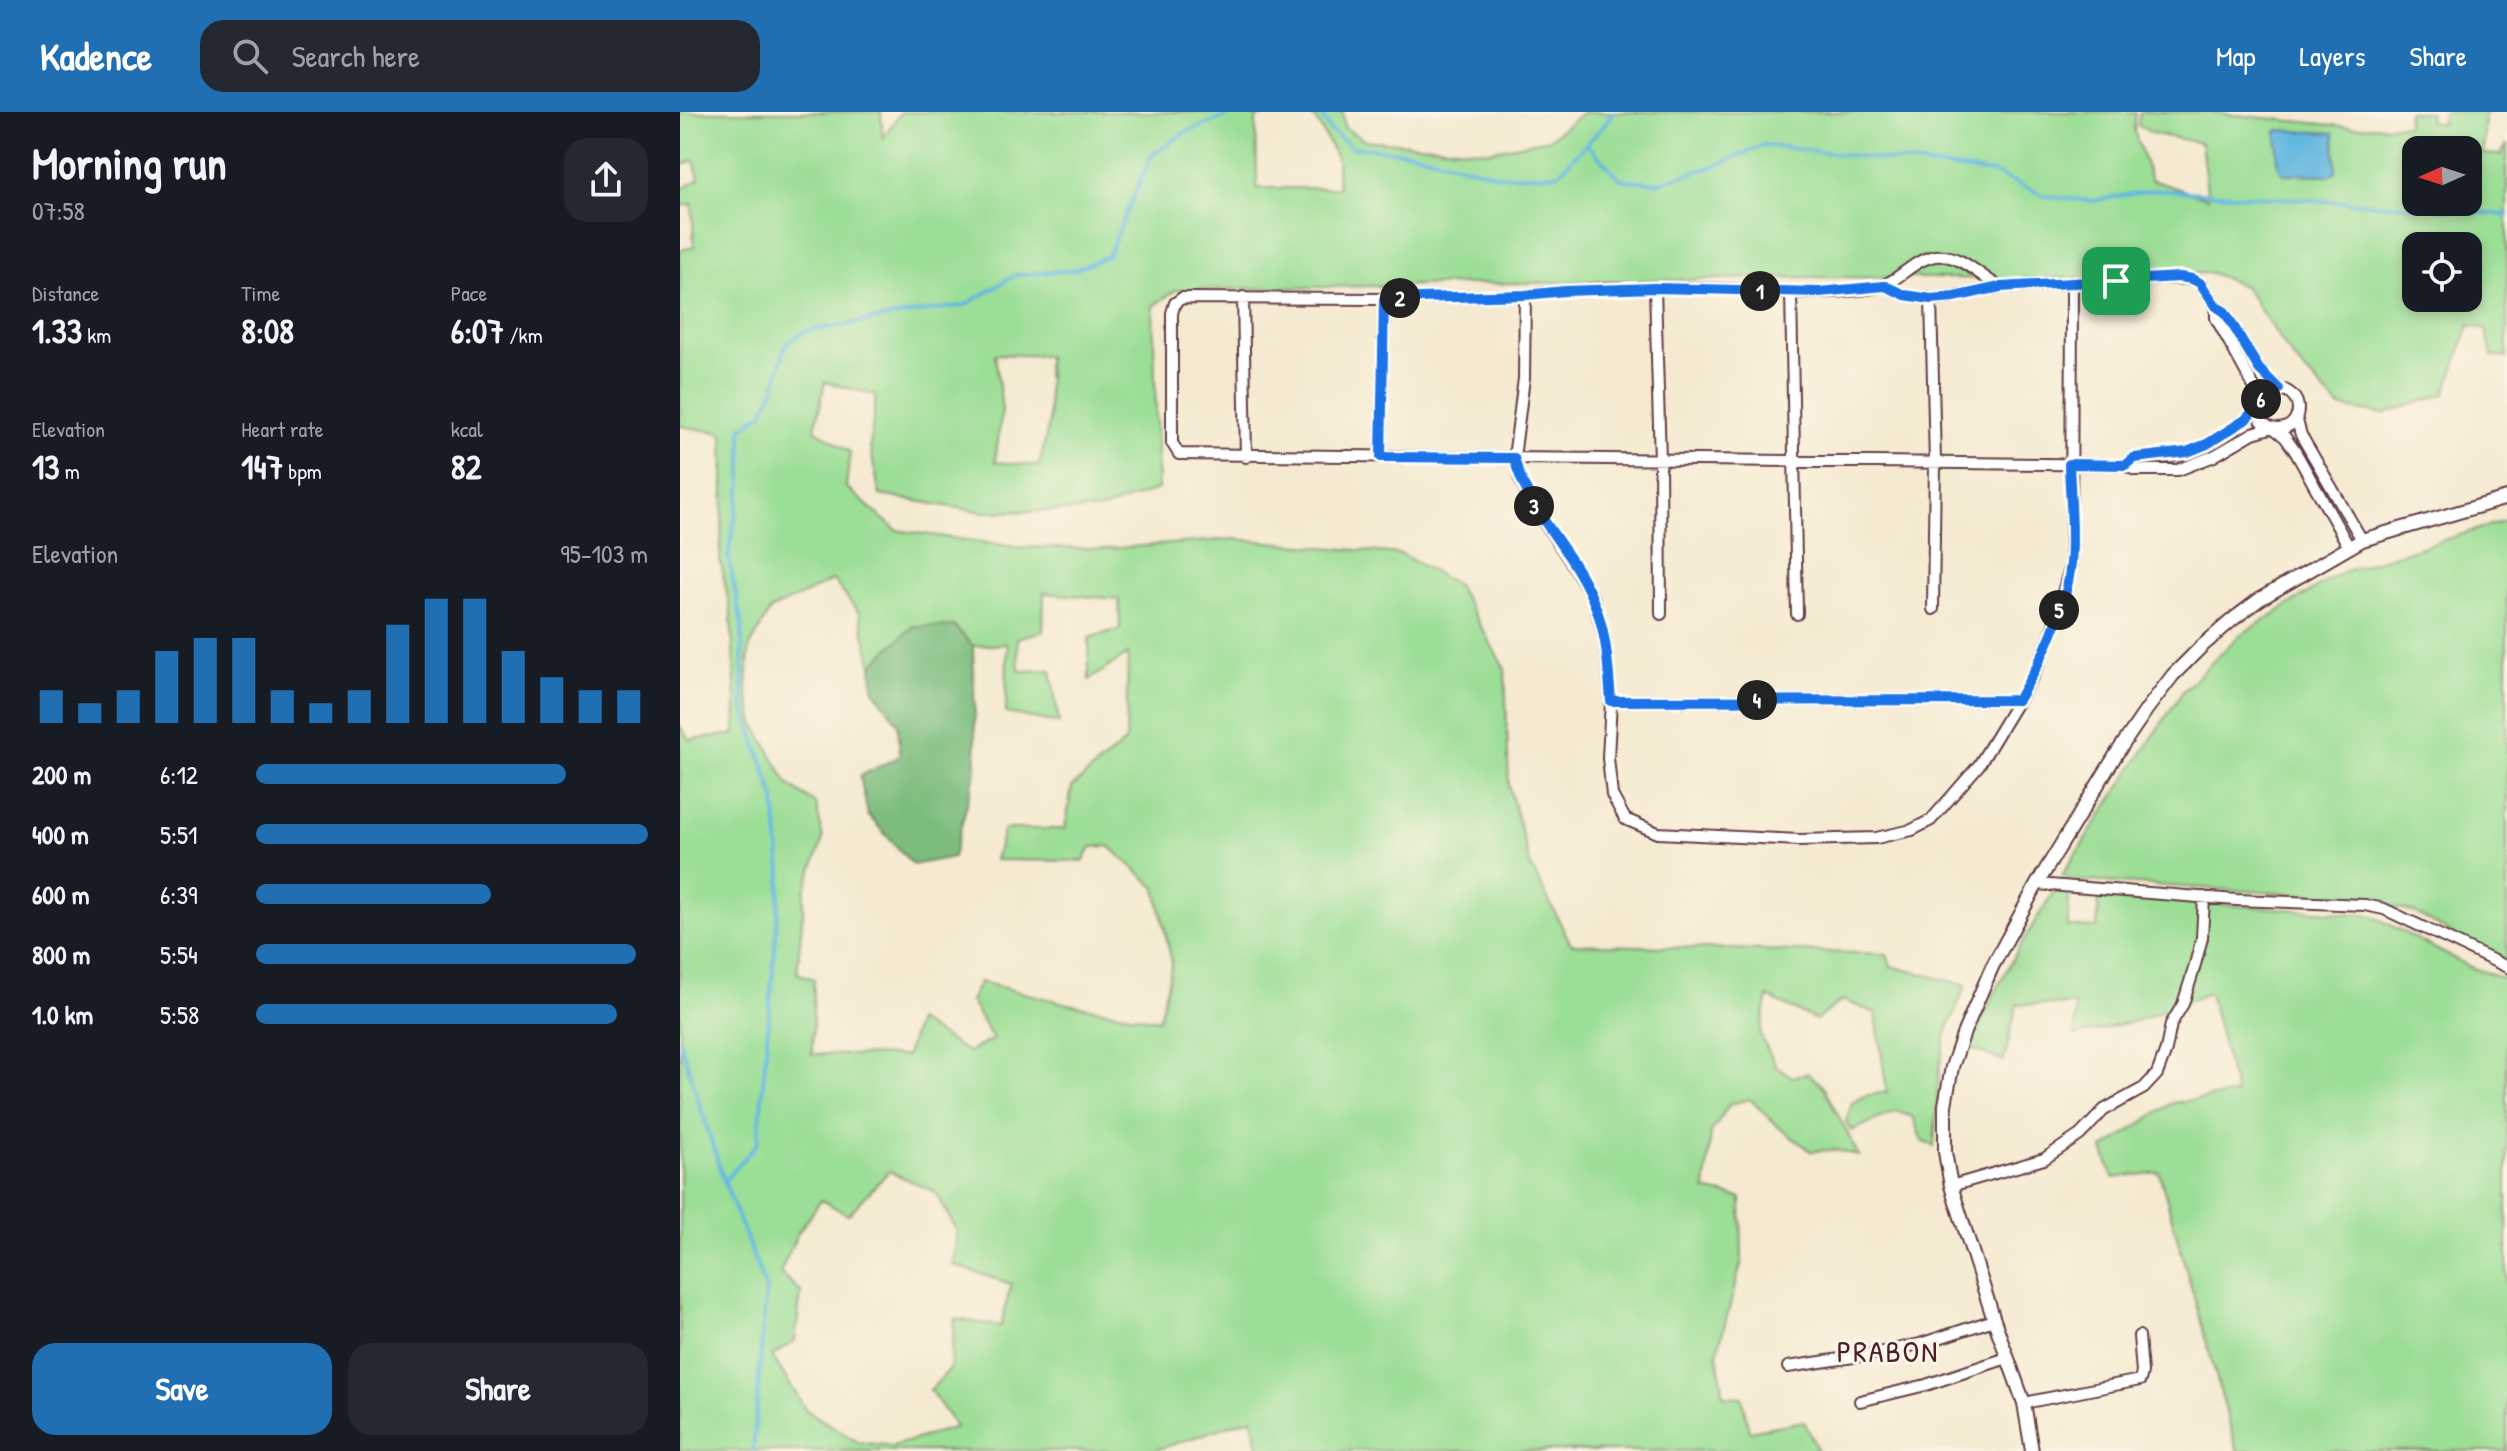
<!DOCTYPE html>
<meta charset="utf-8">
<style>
:root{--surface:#171b24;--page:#242831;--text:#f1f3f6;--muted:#9ea1a6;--accent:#1f6fb2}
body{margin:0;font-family:"Patrick Hand",sans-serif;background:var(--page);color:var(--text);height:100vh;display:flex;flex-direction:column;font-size:30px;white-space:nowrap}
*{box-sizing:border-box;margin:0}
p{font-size:26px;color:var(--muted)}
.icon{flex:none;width:44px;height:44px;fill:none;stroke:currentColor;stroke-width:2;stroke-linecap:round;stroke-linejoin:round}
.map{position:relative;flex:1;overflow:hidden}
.sheet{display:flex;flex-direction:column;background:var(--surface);width:680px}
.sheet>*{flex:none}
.needle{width:52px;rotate:267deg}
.tools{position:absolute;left:1722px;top:24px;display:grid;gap:16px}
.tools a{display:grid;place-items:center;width:80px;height:80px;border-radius:16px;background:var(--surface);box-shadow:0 4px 12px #0003;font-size:40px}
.pin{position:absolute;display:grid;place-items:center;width:68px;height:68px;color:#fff;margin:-34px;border-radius:16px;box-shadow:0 4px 12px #0006}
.km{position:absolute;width:40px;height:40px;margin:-20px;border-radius:50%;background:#222;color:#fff;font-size:22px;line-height:40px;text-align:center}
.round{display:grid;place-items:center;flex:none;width:84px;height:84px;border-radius:24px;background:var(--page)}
.head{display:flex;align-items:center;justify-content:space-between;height:136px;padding:0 32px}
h1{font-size:44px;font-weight:700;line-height:60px}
.figures{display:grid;grid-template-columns:repeat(3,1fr);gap:12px;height:136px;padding:8px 32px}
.figures div{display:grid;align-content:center}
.figures b{font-size:34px;font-weight:700}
.figures small{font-size:22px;font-weight:400}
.figures p{font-size:22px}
.chart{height:224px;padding:16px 32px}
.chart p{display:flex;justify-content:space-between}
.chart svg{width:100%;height:144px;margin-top:8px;stroke:var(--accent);stroke-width:6}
.primary-button{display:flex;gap:16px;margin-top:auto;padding:16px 32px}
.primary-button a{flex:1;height:92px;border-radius:24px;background:var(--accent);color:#fff;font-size:32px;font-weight:700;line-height:92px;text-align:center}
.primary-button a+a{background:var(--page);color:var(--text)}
ul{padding:0 32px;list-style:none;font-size:26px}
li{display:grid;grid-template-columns:128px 96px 1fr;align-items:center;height:60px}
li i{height:20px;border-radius:10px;background:var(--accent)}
header{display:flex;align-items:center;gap:48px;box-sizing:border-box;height:112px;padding:0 40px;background:var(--accent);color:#fff}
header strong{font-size:38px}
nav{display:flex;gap:44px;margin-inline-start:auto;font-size:28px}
.search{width:560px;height:72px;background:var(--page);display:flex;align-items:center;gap:20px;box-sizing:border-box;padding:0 28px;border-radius:24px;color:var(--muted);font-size:30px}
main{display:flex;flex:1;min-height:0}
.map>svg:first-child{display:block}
.green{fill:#9bde95;stroke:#727e60;stroke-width:2;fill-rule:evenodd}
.forest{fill:#7cbd7e;stroke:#636e54;stroke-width:2}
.water{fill:#64b8e0;stroke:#576c86;stroke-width:2}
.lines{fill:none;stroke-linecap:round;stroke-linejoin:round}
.stream{stroke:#64b8e0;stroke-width:4}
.minor-casing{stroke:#643d44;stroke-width:14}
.tertiary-casing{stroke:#643d44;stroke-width:16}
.minor{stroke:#fff;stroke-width:10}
.tertiary{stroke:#fff;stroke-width:12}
.route-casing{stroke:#fff;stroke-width:16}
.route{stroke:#1a73e8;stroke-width:10}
.labels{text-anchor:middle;stroke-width:6;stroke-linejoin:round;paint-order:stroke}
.quarter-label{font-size:30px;letter-spacing:2px;fill:#4a1f2b;stroke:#fcf5e5}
</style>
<header>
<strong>Kadence</strong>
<div class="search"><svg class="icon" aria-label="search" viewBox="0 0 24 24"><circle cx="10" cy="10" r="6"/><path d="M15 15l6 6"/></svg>Search here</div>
<nav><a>Map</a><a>Layers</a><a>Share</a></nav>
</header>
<main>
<section class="sheet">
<div class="head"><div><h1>Morning run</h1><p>07:58</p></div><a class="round"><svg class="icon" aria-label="share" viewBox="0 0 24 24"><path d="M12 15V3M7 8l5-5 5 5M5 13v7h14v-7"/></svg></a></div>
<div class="figures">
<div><p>Distance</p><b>1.33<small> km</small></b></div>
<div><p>Time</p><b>8:08</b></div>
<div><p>Pace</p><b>6:07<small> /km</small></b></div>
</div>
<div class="figures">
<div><p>Elevation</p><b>13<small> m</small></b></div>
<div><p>Heart rate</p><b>147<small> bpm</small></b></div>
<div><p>kcal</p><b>82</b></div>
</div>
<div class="chart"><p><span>Elevation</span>95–103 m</p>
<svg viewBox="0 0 160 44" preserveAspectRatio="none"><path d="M5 44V34M15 44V38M25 44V34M35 44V22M45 44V18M55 44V18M65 44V34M75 44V38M85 44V34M95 44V14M105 44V6M115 44V6M125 44V22M135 44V30M145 44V34M155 44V34"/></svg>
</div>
<ul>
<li><b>200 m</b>6:12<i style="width:79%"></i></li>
<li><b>400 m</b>5:51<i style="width:100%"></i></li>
<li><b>600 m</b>6:39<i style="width:60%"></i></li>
<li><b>800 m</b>5:54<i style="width:97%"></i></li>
<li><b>1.0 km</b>5:58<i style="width:92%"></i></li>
</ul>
<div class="primary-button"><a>Save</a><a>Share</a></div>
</section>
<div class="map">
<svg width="1827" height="1339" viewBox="0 0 1827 1339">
<rect width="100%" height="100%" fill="#fcf5e5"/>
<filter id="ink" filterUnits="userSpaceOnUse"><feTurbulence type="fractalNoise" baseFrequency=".0125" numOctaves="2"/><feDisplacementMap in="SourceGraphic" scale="16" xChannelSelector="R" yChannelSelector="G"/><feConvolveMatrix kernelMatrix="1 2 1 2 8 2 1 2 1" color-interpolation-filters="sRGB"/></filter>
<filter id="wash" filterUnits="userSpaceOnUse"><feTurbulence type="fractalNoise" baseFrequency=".006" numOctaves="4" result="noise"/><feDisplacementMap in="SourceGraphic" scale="32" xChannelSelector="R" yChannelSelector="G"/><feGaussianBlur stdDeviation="1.8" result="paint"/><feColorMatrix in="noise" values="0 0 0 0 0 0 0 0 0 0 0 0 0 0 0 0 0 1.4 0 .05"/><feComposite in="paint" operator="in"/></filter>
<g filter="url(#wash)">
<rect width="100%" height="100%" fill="#f5ead1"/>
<!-- green -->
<path class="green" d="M0,0H201L203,26L221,0H598L576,6L577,76H658L657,46L635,6L619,0H663L664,15L684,28L809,39L869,27L904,0H1456L1454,19L1471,68L1528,86L1521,31L1471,21L1458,13L1460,0H1527L1672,15L1727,13L1728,0H1750L1749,9L1762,13L1763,0H1805L1803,42L1821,43L1827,32V246L1812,244L1806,217L1789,213L1765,282L1703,302L1659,295L1614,247L1564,174L1531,161L1358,167L1144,165L496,178L473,194L478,377L420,398L303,400L200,383L190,335L196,283L145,270L135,317L170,340L166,375L216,418L336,435L424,437L555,427L721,442L777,473L825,557L829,674L850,752L891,832L1207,842L1211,854L1286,873L1266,921L1259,958L1254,1034L1242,1029L1233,1005L1216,999L1171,1019L1166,1010L1172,991L1185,984L1207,980L1196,901L1162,888L1136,908L1088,885L1080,922L1096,955L1113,965L1128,961L1144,976L1179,1044L1156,1038L1131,1039L1099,1016L1070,987L1050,992L1031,1020L1025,1078L1061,1086L1062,1148L1037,1242L1044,1284L1062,1285L1069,1319L1124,1309L1138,1339H579L572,1306L473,1339H0V614L9,628L55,622L56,588L51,501L40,447L44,380L43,321L0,314V138L14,135L12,92L0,94V78L19,67L14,48L0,54ZM1736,38H1788V90H1736ZM1736,134H1788V186H1736ZM315,242L367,244L369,311L359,354L315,350L322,298ZM153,468L179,501L192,553L234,514H274L293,534L327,532L326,601L379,611L371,558L339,559L337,526L363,519L364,481L439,487L440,517L409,526V568L448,542L446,629L392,675L385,717H324L315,748L404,749L411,735L429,734L476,776L492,852L479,908L393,893L300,870L290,889L313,927L288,940L237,909L226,944L132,942L134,867L117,861L125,778L143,727L136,692L108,672L74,611L67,578L69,536L90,498ZM209,1059L255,1080L277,1119L273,1153L331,1172L321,1214L275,1207L270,1257L250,1278L276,1315L213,1334L178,1330L126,1298L92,1244L115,1229L121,1180L100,1161L117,1122L141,1088L168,1103Z
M1827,408V848L1796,835L1735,801L1680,786L1391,768L1382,763L1503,579L1559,524L1662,460Z
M1375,778L1389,781L1388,815L1417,816L1419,784L1691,803L1790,855L1827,868V1339H1557L1479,1060L1433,1066L1423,1037L1492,991L1556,982L1529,881L1459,908L1395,924V893L1337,892L1324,949L1291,937C1311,880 1342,829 1375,778Z"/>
<!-- forest -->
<path class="forest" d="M233,514H274L293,534L296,658L273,745L233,753L188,703L180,664L220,644L218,612L193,576L192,553Z"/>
<!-- water -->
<path class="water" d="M1597,18L1654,21L1656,59L1649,63L1603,62L1598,53Z"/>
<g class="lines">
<!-- stream -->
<path class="stream" d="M639,0L650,18L672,35L734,41L821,64L878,62L926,11L933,0
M907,32L940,67L977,71L1032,55L1084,33L1314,61L1365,84L1413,89L1474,78L1755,96L1827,103
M0,930L44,1069L86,1177L73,1339
M44,1069L78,1031L101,763L95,687L63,593L62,514L48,442L62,371V315L83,301L94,277L106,231L126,219L285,193L336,163L394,158L428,144L471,44L504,21L557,0"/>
</g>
</g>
<g filter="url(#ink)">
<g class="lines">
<defs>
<path id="minor" d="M1205,174L1225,183L1251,187L1274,185L1320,175L1484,166L1512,167L1520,171L1536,194L1545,200L1579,257L1599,277
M1320,175C1299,164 1281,141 1255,144C1237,147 1223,163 1208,171C1200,176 1188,177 1179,178C1135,183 1090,179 1045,177C979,175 911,174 845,183L844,266L834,346L840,367L852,392L895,456L913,486L925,528L931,589L928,646L932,683L945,707L978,721L1119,728L1196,726L1232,718L1251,708L1299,653L1353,564L1372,520L1391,452L1392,172
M975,176L980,349L981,502
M1111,180L1117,502
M845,183L704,187L502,186L495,191L492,201V331L499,342L1445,353L1455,358H1498L1534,344L1573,321L1590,316
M563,185L566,345
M1251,187L1255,351L1253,497
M1536,194V206L1573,273L1579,290
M1578 297a20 20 0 1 1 40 0a20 20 0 1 1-40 0Z
M1616,305L1621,323L1682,428
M1596,318L1605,325L1615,339L1669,435
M701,345L704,187
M1445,353C1458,341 1479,346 1495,343C1520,339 1562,315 1578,294
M931,589L1338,588
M1357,772L1556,788L1685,793L1704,797L1827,855
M1271,1074L1364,1047L1400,1023L1424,998L1464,976L1477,962L1486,938L1491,912L1503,892L1513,860L1522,826L1524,785
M1108,1255L1193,1242L1240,1232L1314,1208
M1180,1289L1246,1273L1327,1246
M1344,1291L1460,1268L1462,1260L1459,1224"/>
<path id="tertiary" d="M1352,1339L1344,1291L1314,1208L1271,1074L1265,1040V993L1272,955L1284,920L1312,855L1357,772L1437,641L1467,597L1493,563L1521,535L1552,508L1580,487L1682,428L1827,386"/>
</defs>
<!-- minor casing -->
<use href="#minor" class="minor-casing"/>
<!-- tertiary casing -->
<use href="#tertiary" class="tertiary-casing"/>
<!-- minor -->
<use href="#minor" class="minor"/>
<!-- tertiary -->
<use href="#tertiary" class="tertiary"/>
</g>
</g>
<g class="lines" filter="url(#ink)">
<defs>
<path id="route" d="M1500,165L1512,167L1520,171L1536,194L1545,200L1579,257L1599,277L1593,278L1583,284L1578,294L1565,308L1527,332L1507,340L1454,346L1445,353L1389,352C1390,384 1394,419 1391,451C1386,498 1362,548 1338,588L931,589C928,554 927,518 912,486C890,434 850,404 834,346L701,345L704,187L845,183L885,179L975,176L1139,180L1205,174L1225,183L1251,187L1274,185L1320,175Z"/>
</defs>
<!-- route casing -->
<use href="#route" class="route-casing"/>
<!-- route -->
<use href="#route" class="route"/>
</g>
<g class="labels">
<!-- quarter labels -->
<g class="quarter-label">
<text x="1208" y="1250">PRABON</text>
</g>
</g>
</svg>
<div class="tools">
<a><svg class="needle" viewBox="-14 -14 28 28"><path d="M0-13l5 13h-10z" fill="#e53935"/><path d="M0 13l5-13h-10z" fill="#9ea1a6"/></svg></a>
<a><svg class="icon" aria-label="locate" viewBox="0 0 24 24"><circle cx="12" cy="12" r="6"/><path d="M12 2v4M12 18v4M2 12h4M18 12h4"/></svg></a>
</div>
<div class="pin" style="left:1436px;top:169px;background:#1e9e55"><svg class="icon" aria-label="arrive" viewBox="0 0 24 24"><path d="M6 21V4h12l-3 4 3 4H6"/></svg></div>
<b class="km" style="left:1080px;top:179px">1</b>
<b class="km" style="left:720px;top:186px">2</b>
<b class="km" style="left:854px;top:394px">3</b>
<b class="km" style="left:1077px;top:588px">4</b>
<b class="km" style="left:1379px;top:498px">5</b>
<b class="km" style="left:1581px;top:287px">6</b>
</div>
</main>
